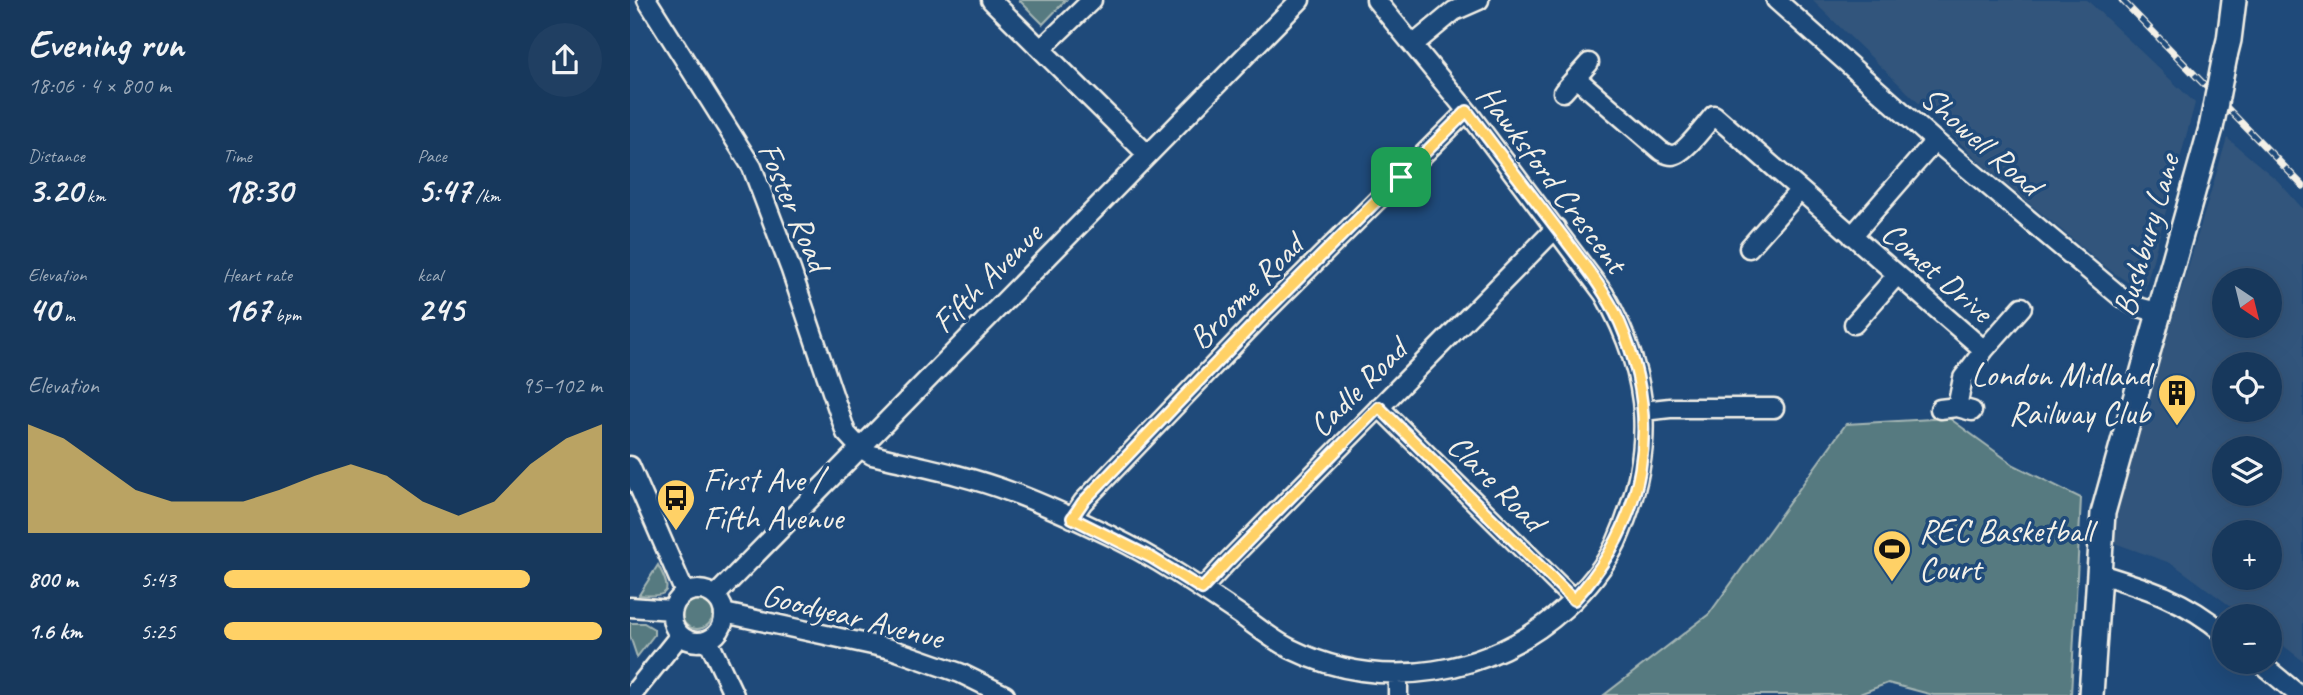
<!DOCTYPE html>
<meta charset="utf-8">
<style>
:root{--surface:#17385c;--page:#203f62;--text:#f1f3f6;--muted:#9eacbb;--line:#365272;--accent:#ffd166}
body{margin:0;font-family:Caveat,sans-serif;background:var(--page);color:var(--text);height:100vh;display:flex;flex-direction:column;font-size:26px;white-space:nowrap}
*{box-sizing:border-box;margin:0}
p{font-size:23px;color:var(--muted)}
.icon{flex:none;width:38px;height:38px;fill:none;stroke:currentColor;stroke-width:2;stroke-linecap:round;stroke-linejoin:round}
.map{position:relative;flex:1;overflow:hidden}
.sheet{display:flex;flex-direction:column;background:var(--surface);width:630px}
.sheet>*{flex:none}
.needle{width:46px;rotate:145deg}
.buttons{position:absolute;left:1582px;top:268px;display:grid;gap:14px}
.buttons a{display:grid;place-items:center;width:70px;height:70px;border-radius:50%;background:var(--surface);box-shadow:0 7px 28px #0002,0 0 0 2px var(--line);font-size:35px}
.pin{position:absolute;display:grid;place-items:center;width:60px;height:60px;color:#fff;margin:-30px;border-radius:14px;box-shadow:0 4px 10px #0006}
.round{display:grid;place-items:center;flex:none;width:74px;height:74px;border-radius:37px;background:var(--page)}
.overview{display:flex;align-items:center;justify-content:space-between;height:119px;padding:0 28px}
h1{font-size:38px;font-weight:700;line-height:52px}
.figures{display:grid;grid-template-columns:repeat(3,1fr);gap:10px;height:119px;padding:7px 28px}
.figures div{display:grid;align-content:center}
.figures b{font-size:35px;font-weight:700}
.figures small{font-size:19px;font-weight:400}
.figures p{font-size:19px}
.chart{height:196px;padding:14px 28px}
.chart p{display:flex;justify-content:space-between}
.chart svg{width:100%;height:126px;margin-top:7px;fill:var(--accent);opacity:.7}
ul{padding:0 28px;list-style:none;font-size:23px}
li{display:grid;grid-template-columns:112px 84px 1fr;align-items:center;height:52px}
li i{height:18px;border-radius:9px;background:var(--accent)}
main{display:flex;flex:1;min-height:0}
.map>svg:first-child{display:block}
.built{fill:#32557b;fill-rule:evenodd}
.green{fill:#567a80;stroke:#a5b6b4;stroke-width:2}
.lines{fill:none;stroke-linecap:round;stroke-linejoin:round}
.minor-casing{stroke:#f4f1e8;stroke-width:23}
.tertiary-casing{stroke:#f4f1e8;stroke-width:28}
.minor{stroke:#1f4a7a;stroke-width:18}
.tertiary{stroke:#1f4a7a;stroke-width:23}
.rail-casing{stroke:#f4f1e8;stroke-width:7}
.rail{stroke:#1f4a7a;stroke-width:4.5;stroke-dasharray:13;stroke-linecap:butt}
.tertiary-bridge-casing{stroke:#f4f1e8;stroke-width:28;stroke-linecap:butt}
.tertiary-bridge{stroke:#1f4a7a;stroke-width:23}
.route-casing{stroke:#fff;stroke-width:14}
.route{stroke:#ffd166;stroke-width:9}
.labels{text-anchor:middle;stroke-width:7;stroke-linejoin:round;paint-order:stroke}
.street-label{font-size:33px;fill:#f4f1e8;stroke:#1f4a7a}
.poi-label{font-size:33px;fill:#f4f1e8;stroke:#1f4a7a;text-anchor:start}
</style>
<main>
<section class="sheet">
<div class="overview"><div><h1>Evening run</h1><p>18:06 · 4 × 800 m</p></div><a class="round"><svg class="icon" aria-label="share" viewBox="0 0 24 24"><path d="M12 15V3M7 8l5-5 5 5M5 13v7h14v-7"/></svg></a></div>
<div class="figures">
<div><p>Distance</p><b>3.20<small> km</small></b></div>
<div><p>Time</p><b>18:30</b></div>
<div><p>Pace</p><b>5:47<small> /km</small></b></div>
</div>
<div class="figures">
<div><p>Elevation</p><b>40<small> m</small></b></div>
<div><p>Heart rate</p><b>167<small> bpm</small></b></div>
<div><p>kcal</p><b>245</b></div>
</div>
<div class="chart"><p><span>Elevation</span>95–102 m</p>
<svg viewBox="0 0 160 44" preserveAspectRatio="none"><path d="M0 44V6L10 11L20 20L30 29L40 33L50 33L60 33L70 29L80 24L90 20L100 24L110 33L120 38L130 33L140 20L150 11L160 6V44z"/></svg>
</div>
<ul>
<li><b>800 m</b>5:43<i style="width:81%"></i></li>
<li><b>1.6 km</b>5:25<i style="width:100%"></i></li>
</ul>
</section>
<div class="map">
<svg width="1673" height="695" viewBox="0 0 1673 695">
<rect width="100%" height="100%" fill="#1f4a7a"/>
<filter id="ink" filterUnits="userSpaceOnUse"><feTurbulence type="fractalNoise" baseFrequency=".0143" numOctaves="2"/><feDisplacementMap in="SourceGraphic" scale="14" xChannelSelector="R" yChannelSelector="G"/><feConvolveMatrix kernelMatrix="1 2 1 2 8 2 1 2 1" color-interpolation-filters="sRGB"/></filter>
<g filter="url(#ink)">
<!-- built -->
<path class="built" d="M1182,0H1457L1565,103L1514,293L1481,271L1354,166Z
M1597,138L1648,181L1673,209V661L1640,635V616H1614L1543,564L1476,540ZM1594,280H1640V326H1594ZM1594,364H1640V410H1594ZM1594,448H1640V494H1594ZM1594,532H1640V578H1594Z"/>
<!-- green -->
<path class="green" d="M389,0H436L413,24Z
M1319,418L1384,465L1451,498L1441,695H1303L1258,683L1227,695H974L1079,614L1216,424Z
M28,565C42,591 41,598 9,595Z
M51 613a16 16 0 1 1 32 0a16 16 0 1 1-32 0Z
M0,623H14L24,629V635L7,657L0,636Z"/>
<g class="lines">
<defs>
<path id="minor" d="M17,0L122,167L161,270L216,433L229,447L242,455C288,466 336,475 381,492C415,504 450,521 483,537C526,558 566,585 606,612C624,624 642,640 661,649C752,694 861,675 935,608C955,590 974,568 986,543C1026,453 1023,380 974,294L837,111L746,0
M361,0L518,155
M1146,0L1305,141L1491,297L1508,307L1527,312
M783,45L824,11L849,0
M411,49L462,0
M946,78L1031,151C1035,153 1038,155 1042,155C1054,155 1076,124 1084,115L1354,350L1392,307
M933,92L959,63
M1222,236L1305,141
M1119,248L1170,190
M1224,324L1267,275
M749,407L944,600
M1327,407L1333,378L1354,350
M1310,409L1327,407L1342,411
M1013,411L1040,408H1144
M0,466L55,593
M442,518L453,502L638,309L837,111
M1467,573C1516,588 1554,599 1594,633
M572,589L597,562L926,228
M42 616a26 26 0 1 1 52 0a26 26 0 1 1-52 0Z
M85,596L670,0
M0,607L42,610
M94,613L261,649L330,673L375,695
M78,640L104,695
M1629,662L1669,695
M2,695L50,635
M768,695V675"/>
<path id="tertiary" d="M1595,56L1599,40L1604,0
M1461,695L1473,513L1581,128"/>
</defs>
<!-- minor casing -->
<use href="#minor" class="minor-casing"/>
<!-- tertiary casing -->
<use href="#tertiary" class="tertiary-casing"/>
<!-- minor -->
<use href="#minor" class="minor"/>
<!-- tertiary -->
<use href="#tertiary" class="tertiary"/>
<defs>
<path id="rail" d="M1492,0L1673,186"/>
</defs>
<!-- rail casing -->
<use href="#rail" class="rail-casing"/>
<!-- rail -->
<use href="#rail" class="rail"/>
<defs>
<path id="tertiary-bridge" d="M1581,128L1595,56"/>
</defs>
<!-- tertiary-bridge casing -->
<use href="#tertiary-bridge" class="tertiary-bridge-casing"/>
<!-- tertiary-bridge -->
<use href="#tertiary-bridge" class="tertiary-bridge"/>
</g>
</g>
<g class="lines" filter="url(#ink)">
<defs>
<path id="route" d="M837,111C868,152 900,193 931,234C952,262 976,291 990,323C1033,422 1016,521 944,600L749,407L597,562L572,589L522,558L442,518L453,502L638,309Z"/>
</defs>
<!-- route casing -->
<use href="#route" class="route-casing"/>
<!-- route -->
<use href="#route" class="route"/>
</g>
<!-- icons -->
<defs>
<symbol id="building-pin" viewBox="-11 -11 22 30"><path d="M0 17L-7.5 6A9.5 9.5 0 1 1 7.5 6Z" fill="#ffd166" stroke="#1f4a7a"/><path d="M-4-6H4V6H1V3H-1V6H-4ZM-2.5-4.3h1.7v1.8h-1.7ZM.8-4.3h1.7v1.8H.8ZM-2.5-1h1.7V.8h-1.7ZM.8-1h1.7V.8H.8Z" fill="#111"/></symbol>
<symbol id="bus-pin" viewBox="-11 -11 22 30"><path d="M0 17L-7.5 6A9.5 9.5 0 1 1 7.5 6Z" fill="#ffd166" stroke="#1f4a7a"/><path d="M-5-6H5V4H4V6H2V4H-2V6H-4V4H-5ZM-3.5-4V0h7V-4ZM-3.5 1.2v1.5H-2V1.2ZM2 1.2v1.5H3.5V1.2Z" fill="#111"/></symbol>
<symbol id="stadium-pin" viewBox="-11 -11 22 30"><path d="M0 17L-7.5 6A9.5 9.5 0 1 1 7.5 6Z" fill="#ffd166" stroke="#1f4a7a"/><path d="M0-5a6.5 5 0 1 0 0 10a6.5 5 0 1 0 0-10ZM-3.5-1.8h7v3.6h-7Z" fill="#111"/></symbol>
</defs>
<g fill-rule="evenodd">
<use href="#building-pin" x="1525" y="371" width="44" height="60"/>
<use href="#bus-pin" x="24" y="476" width="44" height="60"/>
<use href="#stadium-pin" x="1240" y="527" width="44" height="60"/>
</g>
<g class="labels">
<!-- street labels -->
<g class="street-label">
<text transform="translate(1352 140) rotate(41)" y="12">Showell Road</text>
<text transform="translate(923 178) rotate(53)" y="12">Hawksford Crescent</text>
<text transform="translate(165 206) rotate(67)" y="12">Foster Road</text>
<text transform="translate(1515 235) rotate(-74)" y="12">Bushbury Lane</text>
<text transform="translate(1308 271) rotate(41)" y="12">Comet Drive</text>
<text transform="translate(356 277) rotate(-45)" y="12">Fifth Avenue</text>
<text transform="translate(615 291) rotate(-45)" y="12">Broome Road</text>
<text transform="translate(727 387) rotate(-45)" y="12">Cadle Road</text>
<text transform="translate(867 482) rotate(45)" y="12">Clare Road</text>
<text transform="translate(223 615) rotate(14)" y="12">Goodyear Avenue</text>
</g>
<!-- poi labels -->
<g class="poi-label">
<text x="1520" y="386" text-anchor="end">London Midland<tspan x="1520" dy="38">Railway Club</tspan></text>
<text x="73" y="491">First Ave /<tspan x="73" dy="38">Fifth Avenue</tspan></text>
<text x="1289" y="542">REC Basketball<tspan x="1289" dy="38">Court</tspan></text>
</g>
</g>
</svg>
<div class="buttons">
<a><svg class="needle" viewBox="-14 -14 28 28"><path d="M0-13l5 13h-10z" fill="#e53935"/><path d="M0 13l5-13h-10z" fill="#9eacbb"/></svg></a>
<a><svg class="icon" aria-label="locate" viewBox="0 0 24 24"><circle cx="12" cy="12" r="6"/><path d="M12 2v4M12 18v4M2 12h4M18 12h4"/></svg></a>
<a><svg class="icon" aria-label="layers" viewBox="0 0 24 24"><path d="M12 4l9 5-9 5-9-5zM3 14l9 5 9-5"/></svg></a>
<a>+</a>
<a>−</a>
</div>
<div class="pin" style="left:771px;top:177px;background:#1e9e55"><svg class="icon" aria-label="arrive" viewBox="0 0 24 24"><path d="M6 21V4h12l-3 4 3 4H6"/></svg></div>
</div>
</main>
